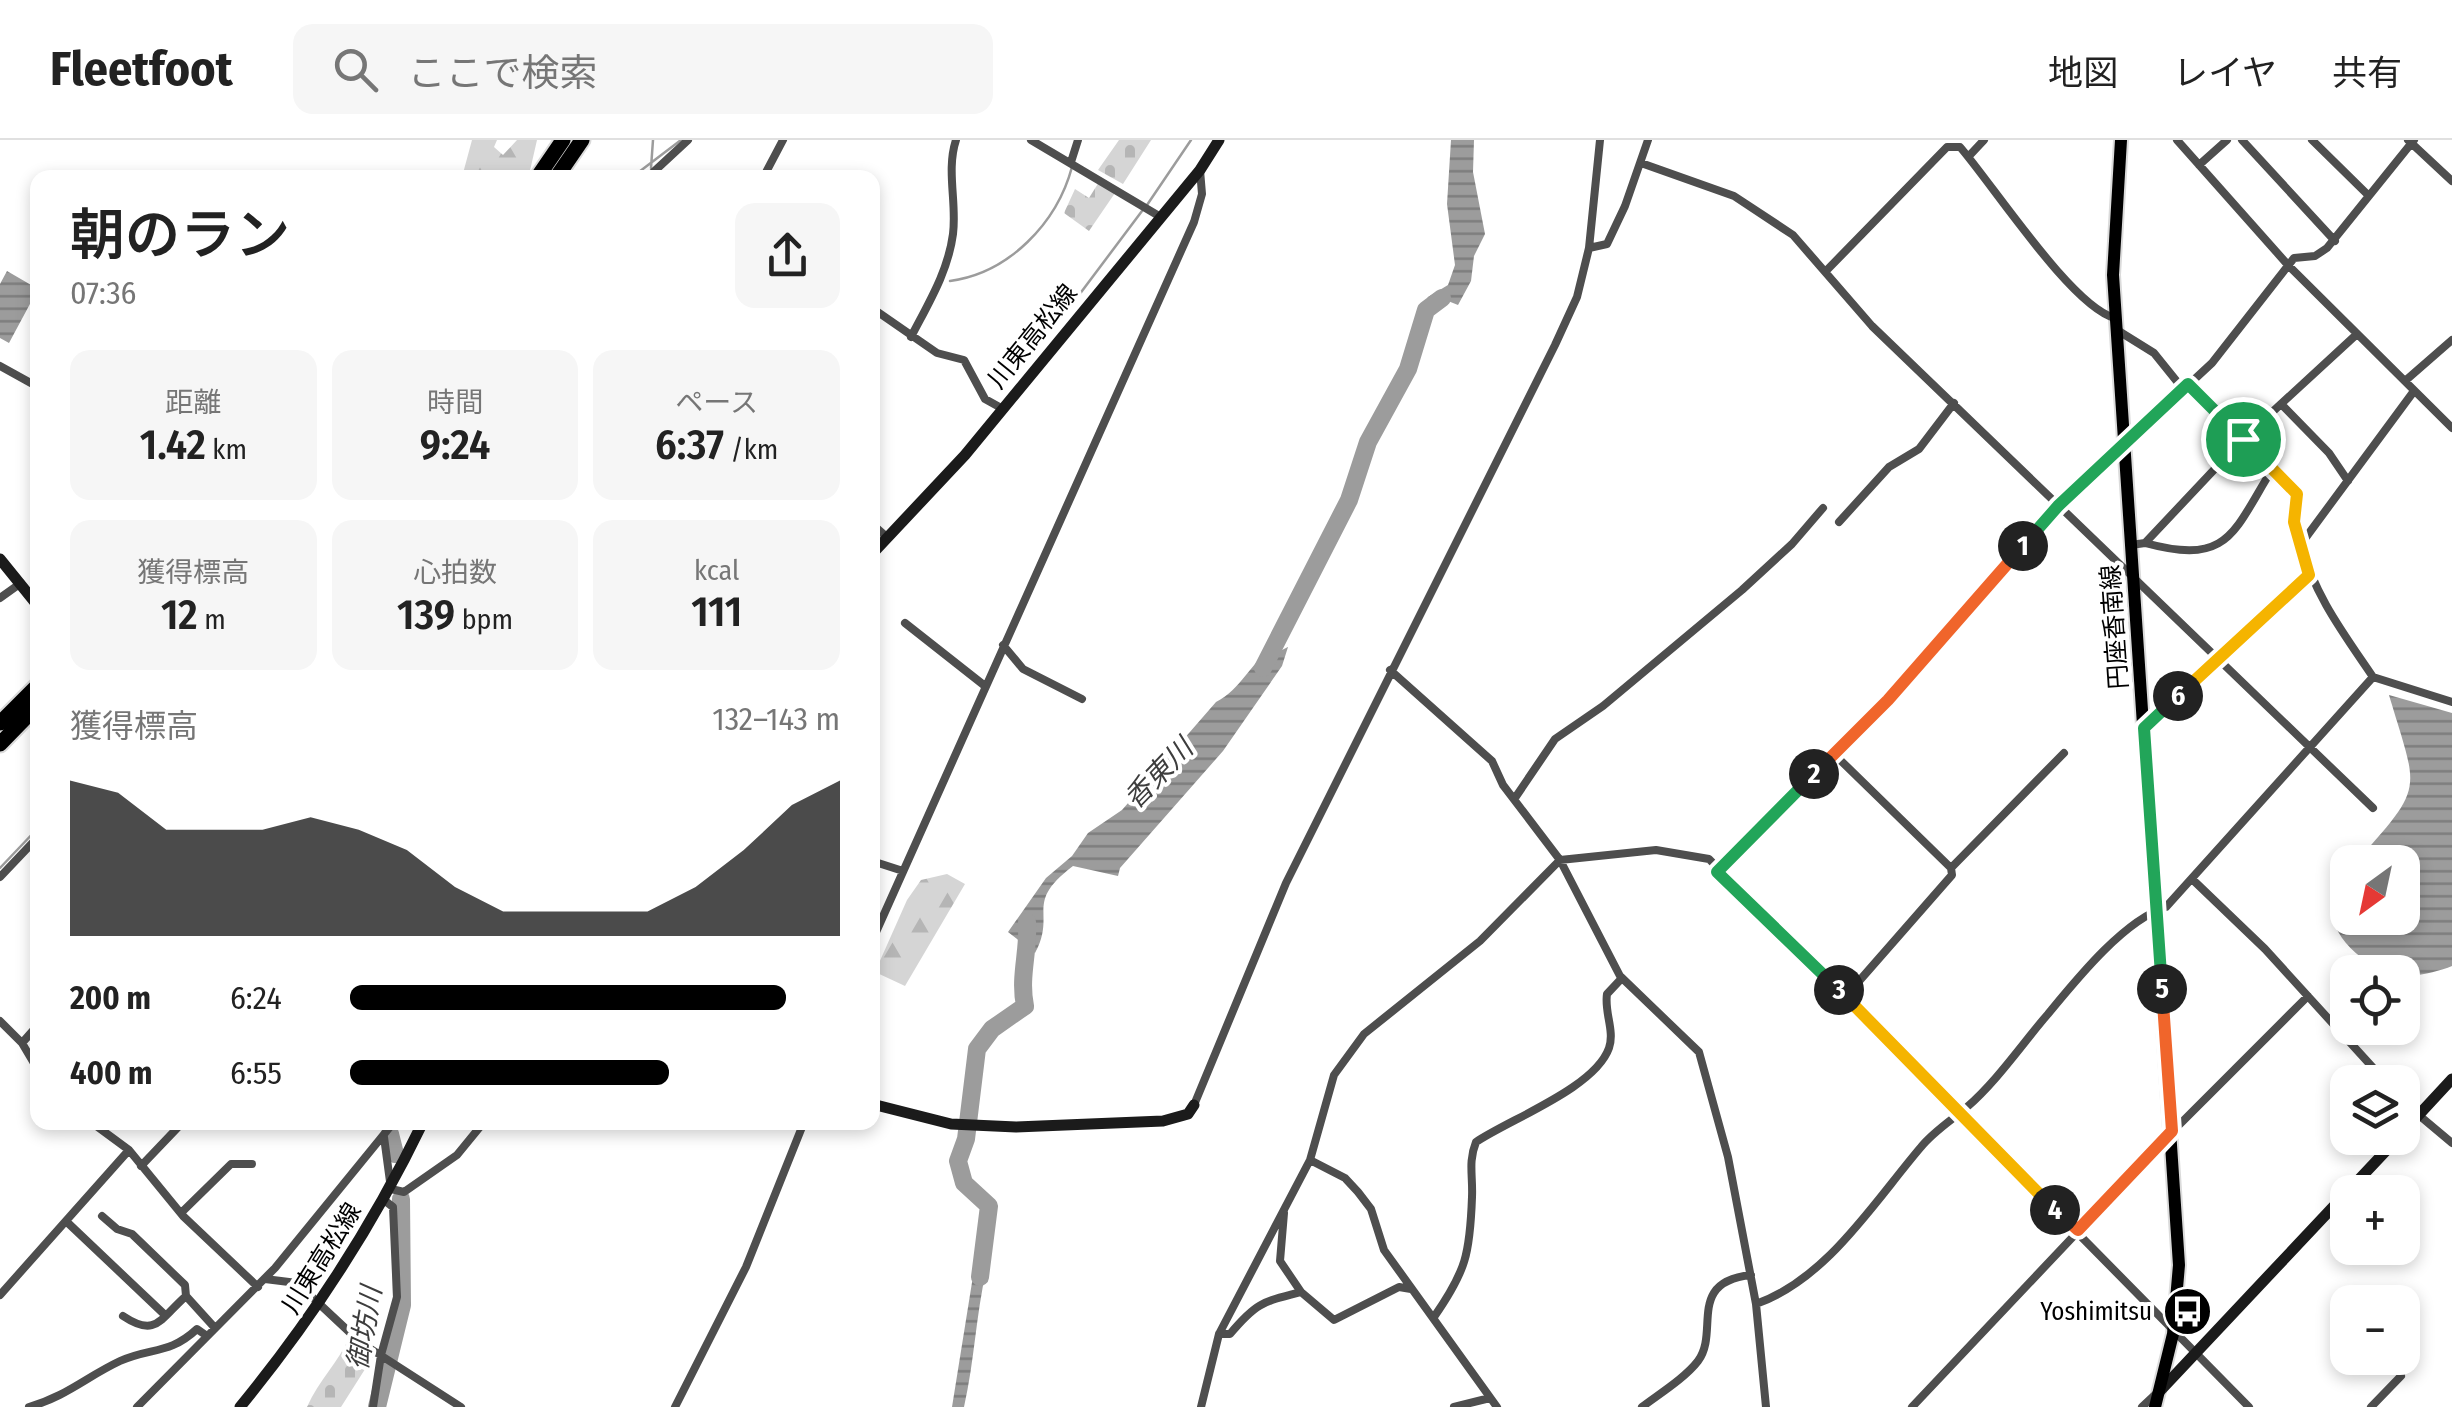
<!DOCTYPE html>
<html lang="ja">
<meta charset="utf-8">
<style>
:root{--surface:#fff;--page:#f6f6f6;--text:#222;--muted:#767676;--line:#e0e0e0;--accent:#000}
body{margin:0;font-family:"Fira Sans Condensed","Noto Sans JP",sans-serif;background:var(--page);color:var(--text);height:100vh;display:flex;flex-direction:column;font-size:38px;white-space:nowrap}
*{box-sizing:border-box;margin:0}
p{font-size:32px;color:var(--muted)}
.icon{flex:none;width:55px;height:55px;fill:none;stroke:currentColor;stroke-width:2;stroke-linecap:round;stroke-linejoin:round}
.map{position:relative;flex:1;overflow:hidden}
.side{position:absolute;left:30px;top:30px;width:850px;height:960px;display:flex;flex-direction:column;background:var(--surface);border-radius:20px;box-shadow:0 5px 15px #0003}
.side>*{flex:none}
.needle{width:65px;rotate:213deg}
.controls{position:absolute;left:2330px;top:705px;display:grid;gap:20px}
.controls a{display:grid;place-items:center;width:90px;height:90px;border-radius:20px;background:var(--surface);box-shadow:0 5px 15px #0003;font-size:50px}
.pin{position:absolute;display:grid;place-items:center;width:85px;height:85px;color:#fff;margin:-42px;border:5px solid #fff;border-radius:50%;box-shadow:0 2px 10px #0007}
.km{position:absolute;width:50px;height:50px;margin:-25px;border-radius:50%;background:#222;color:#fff;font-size:28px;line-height:50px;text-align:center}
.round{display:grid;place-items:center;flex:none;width:105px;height:105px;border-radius:20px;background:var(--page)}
.overview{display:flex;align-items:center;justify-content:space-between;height:170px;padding:0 40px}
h1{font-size:55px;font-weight:600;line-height:75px}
.figures{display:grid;grid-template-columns:repeat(3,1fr);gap:15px;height:170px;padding:10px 40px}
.figures div{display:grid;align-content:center;border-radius:20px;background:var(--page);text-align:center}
.figures b{font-size:42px;font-weight:600}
.figures small{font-size:28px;font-weight:400}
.figures p{font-size:28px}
.chart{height:280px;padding:20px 40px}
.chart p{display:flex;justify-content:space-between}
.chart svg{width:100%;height:180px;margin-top:10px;fill:var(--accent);opacity:.7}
ul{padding:0 40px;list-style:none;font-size:32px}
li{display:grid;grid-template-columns:160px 120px 1fr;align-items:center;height:75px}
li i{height:25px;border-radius:12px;background:var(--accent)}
header{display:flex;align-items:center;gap:60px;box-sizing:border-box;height:140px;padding:0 50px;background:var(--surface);border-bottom:2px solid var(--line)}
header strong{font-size:48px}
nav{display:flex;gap:55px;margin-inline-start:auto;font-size:35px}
.search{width:700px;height:90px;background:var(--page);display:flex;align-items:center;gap:25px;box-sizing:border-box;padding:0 35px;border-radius:20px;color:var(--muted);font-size:38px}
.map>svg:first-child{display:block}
.forest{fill:url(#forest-firs)}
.cemetery{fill:url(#cemetery-stones)}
.water{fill:url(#water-rules)}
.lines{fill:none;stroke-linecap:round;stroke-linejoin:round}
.stream{stroke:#9c9c9c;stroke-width:2.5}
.river{stroke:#9c9c9c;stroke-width:18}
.primary-casing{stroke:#dbdbdb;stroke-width:16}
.highway-casing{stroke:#dbdbdb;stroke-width:19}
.street{stroke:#4e4e4e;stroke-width:8}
.secondary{stroke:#1b1b1b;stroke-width:11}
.primary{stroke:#000;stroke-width:12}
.highway{stroke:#000;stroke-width:15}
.split-1-casing{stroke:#fff;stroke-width:20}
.split-2-casing{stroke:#fff;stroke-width:20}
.split-3-casing{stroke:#fff;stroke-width:20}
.split-4-casing{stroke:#fff;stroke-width:20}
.split-5-casing{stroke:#fff;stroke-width:20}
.split-6-casing{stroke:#fff;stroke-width:20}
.split-7-casing{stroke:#fff;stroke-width:20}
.split-1{stroke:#22a559;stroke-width:12}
.split-2{stroke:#f0652b;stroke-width:12}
.split-3{stroke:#22a559;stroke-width:12}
.split-4{stroke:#f5b400;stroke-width:12}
.split-5{stroke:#f0652b;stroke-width:12}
.split-6{stroke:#22a559;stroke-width:12}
.split-7{stroke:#f5b400;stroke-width:12}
.labels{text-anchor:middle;stroke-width:8;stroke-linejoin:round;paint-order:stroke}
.street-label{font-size:25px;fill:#000;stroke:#fff}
.poi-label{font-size:25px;fill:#000;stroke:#fff;text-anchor:end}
.water-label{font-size:28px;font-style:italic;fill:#3d3d3d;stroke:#fff}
</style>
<header>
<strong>Fleetfoot</strong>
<div class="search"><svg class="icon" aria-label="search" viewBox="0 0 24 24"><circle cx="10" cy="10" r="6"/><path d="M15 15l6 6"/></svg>ここで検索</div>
<nav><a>地図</a><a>レイヤ</a><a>共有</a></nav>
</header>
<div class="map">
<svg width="2452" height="1267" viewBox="0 0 2452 1267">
<defs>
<pattern id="forest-firs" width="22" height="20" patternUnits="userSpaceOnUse" patternTransform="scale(2.5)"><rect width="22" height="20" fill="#d5d5d5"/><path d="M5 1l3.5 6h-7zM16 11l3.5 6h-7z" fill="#b5b5b5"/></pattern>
<pattern id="cemetery-stones" width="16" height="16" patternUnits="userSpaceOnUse" patternTransform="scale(2.5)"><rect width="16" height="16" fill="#d5d5d5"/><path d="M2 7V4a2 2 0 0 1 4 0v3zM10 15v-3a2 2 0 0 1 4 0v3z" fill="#b5b5b5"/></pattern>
<pattern id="water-rules" width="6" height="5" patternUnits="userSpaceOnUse" patternTransform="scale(2.5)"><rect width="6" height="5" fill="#9c9c9c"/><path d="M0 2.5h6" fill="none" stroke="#7d7d7d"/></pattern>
</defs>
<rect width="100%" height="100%" fill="#fff"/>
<!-- forest -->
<path class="forest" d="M472,0H497L494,7L503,15L517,0H537L529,35L462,37Z
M947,734L965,744L905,846L875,832L907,760L921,740Z"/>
<!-- cemetery -->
<path class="cemetery" d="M1119,0H1151L1123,44L1098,30Z
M1099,42L1115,53L1089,91L1064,73L1075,49L1089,58Z
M350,1196L374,1215L341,1267H307C319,1240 338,1223 350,1196Z"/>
<!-- water -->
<path class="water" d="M1451,0H1474L1473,32L1485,94L1474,116L1471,141L1458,165L1443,159L1430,171L1422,168L1428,157L1448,145L1455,125L1447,64Z
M7,131L38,149L9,203L0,198V144Z
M1278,507L1280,511L1288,507L1282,526L1223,611L1120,728L1118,736L1073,726C1023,764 1057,772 1035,813L1008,792L1046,738L1072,716L1088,693L1122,670L1216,562C1243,549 1252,517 1278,507Z
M2389,555L2452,573V826C2440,831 2418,837 2405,835C2359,830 2305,779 2347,732L2348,778H2402V722H2356C2426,644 2418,653 2389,555Z
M991,1111C976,1164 976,1214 964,1267H952L974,1130L979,1115Z"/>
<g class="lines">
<!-- stream -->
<path class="stream" d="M651,28L653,0
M631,38L681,0
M1147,65L1191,0
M950,141C1009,133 1057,83 1072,27
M1064,175L1142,71
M872,272L876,264
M0,728L38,688"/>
<!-- river -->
<path class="river" d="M1263,528L1349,360L1368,302L1408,229L1426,170L1442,158
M390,994L395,1014
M980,1137L989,1066L964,1043L958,1021L966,999L977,909L992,889L1025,866C1019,836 1029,812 1027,782
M377,1267L402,1165L401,1059"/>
<defs>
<path id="primary" d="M2121,0L2113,135L2179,1125L2173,1194L2155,1267"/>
<path id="highway" d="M537,38L563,0
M556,38L582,0
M0,583L38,545
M0,604L38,565"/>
</defs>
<!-- primary casing -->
<use href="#primary" class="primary-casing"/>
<!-- highway casing -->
<use href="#highway" class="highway-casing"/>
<!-- street -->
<path class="street" d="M1031,0L1159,76
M2177,0L2288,125L2452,288
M2242,0L2335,101
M2312,0L2368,55
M2408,0L2452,41
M1969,16L1984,0
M1071,22L1078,0
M1641,23L1734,56L1793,95L1872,186L2373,668
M2199,25L2227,0
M647,38L688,0
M763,38L783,0
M1589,108L1600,0
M1826,131L1947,7H1960C1993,45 2072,167 2115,178
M872,168L937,213L964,220L985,259L1003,269
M2117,190L2154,213L2183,249
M911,197C928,164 948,132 953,94C957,63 946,30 956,0
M0,226L38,247
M2405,241L2452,200
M2189,245L2292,345C2301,363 2295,384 2301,404
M2283,266L2329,313L2348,341
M1839,382L1889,327L1919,309L1954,263
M872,384L888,398
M2145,403C2230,426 2233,392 2273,328
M2131,405L2145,403L2243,299L2357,194
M0,458L21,443
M905,483L985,546
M1003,505L1023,529L1082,559
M1390,530L1492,621L1503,645L1560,720L1620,836L1699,912L1728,1017L1756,1164L1766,1267
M2373,537C2344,494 2314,455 2301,404L2414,251
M2144,588L2309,435
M1834,614L1951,728L1952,735L1846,856
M1515,658L1555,599L1603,566L1742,450L1792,404L1823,368
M872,721L903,731
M1951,728L2064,613
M1717,732L1888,560L2058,366L2212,223L2294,118L2315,116L2327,108L2414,0
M0,737L38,697
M2192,739L2265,809L2386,942
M872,801L1194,82L1202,54L1200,30
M0,881L22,903L38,930
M22,903L38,885
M2402,961L2452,1003
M1194,965L1286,743L1555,205L1577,157L1589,108L1607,104L1625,66L1648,0
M91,982L129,1010L183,1076L258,1147
M199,982H213
M384,997L391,1049L404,1052L457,1015L484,982
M1310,1020L1345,1038L1358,1052L1371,1069L1384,1110L1497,1267
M141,1026L183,982
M181,1073L231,1024H252
M1284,1073L1280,1121L1301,1152
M102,1076L117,1089L132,1094L185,1145L186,1156L215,1188
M68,1083L165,1175
M265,1139L297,1143L360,1202L461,1267
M0,1155L129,1010
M1756,1164C1827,1139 1874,1062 1921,1007C1934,991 1952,980 1967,967C1997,941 2022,904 2048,874C2076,840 2124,780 2166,767L2373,537L2452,562
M123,1176C156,1198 160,1179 186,1156
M1434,1177C1466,1131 1470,1114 1472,1057C1473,1036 1468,1022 1476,1002C1510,979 1595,948 1609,908C1615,891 1604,872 1607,854L1622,838
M1219,1194H1230C1256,1163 1262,1162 1301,1152L1334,1180L1399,1147L1411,1149
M29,1267C67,1256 86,1237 120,1221C151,1207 169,1215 197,1189L207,1196
M137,1267L275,1128L394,982
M373,1267L381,1215L397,1157L393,1067L384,1060
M675,1267L746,1127L804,982
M1201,1267L1219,1194L1310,1020L1334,935L1364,894L1480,801L1560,720L1656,710L1709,719L2249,1267
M1454,1267L1490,1258
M1642,1267C1659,1254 1685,1238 1698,1221C1720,1192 1686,1142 1751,1135
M1912,1267L2173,991L2308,856
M2142,1267L2157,1253
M2371,1267L2401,1236"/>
<!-- secondary -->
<path class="secondary" d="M872,414L965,315L1200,30L1219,0
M0,419L38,466
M872,964L951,984L1016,987L1163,981L1188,974L1194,965
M2402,993L2452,939
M2159,1252L2398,998
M240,1267C313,1178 373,1086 423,982"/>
<!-- primary -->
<use href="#primary" class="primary"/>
<!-- highway -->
<use href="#highway" class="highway"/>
</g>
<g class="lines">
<defs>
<path id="split-1" d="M2023,406L2058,366L2188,244L2243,299"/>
<path id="split-2" d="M1814,634L1888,560L2023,406"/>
<path id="split-3" d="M1814,634L1717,732L1839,850"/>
<path id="split-4" d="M1839,850L2055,1070"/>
<path id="split-5" d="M2055,1070L2078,1090L2172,991L2162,849"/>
<path id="split-6" d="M2162,849L2144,588L2178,556"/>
<path id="split-7" d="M2178,556L2309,435L2294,382L2297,354L2243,299"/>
</defs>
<!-- split-1 casing -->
<use href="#split-1" class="split-1-casing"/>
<!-- split-2 casing -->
<use href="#split-2" class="split-2-casing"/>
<!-- split-3 casing -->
<use href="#split-3" class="split-3-casing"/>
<!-- split-4 casing -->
<use href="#split-4" class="split-4-casing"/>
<!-- split-5 casing -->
<use href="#split-5" class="split-5-casing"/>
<!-- split-6 casing -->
<use href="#split-6" class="split-6-casing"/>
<!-- split-7 casing -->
<use href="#split-7" class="split-7-casing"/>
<!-- split-1 -->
<use href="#split-1" class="split-1"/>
<!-- split-2 -->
<use href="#split-2" class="split-2"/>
<!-- split-3 -->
<use href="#split-3" class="split-3"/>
<!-- split-4 -->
<use href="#split-4" class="split-4"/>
<!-- split-5 -->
<use href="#split-5" class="split-5"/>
<!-- split-6 -->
<use href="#split-6" class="split-6"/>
<!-- split-7 -->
<use href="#split-7" class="split-7"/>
</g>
<!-- icons -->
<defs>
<symbol id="bus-disc" viewBox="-11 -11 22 22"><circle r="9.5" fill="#000" stroke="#fff"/><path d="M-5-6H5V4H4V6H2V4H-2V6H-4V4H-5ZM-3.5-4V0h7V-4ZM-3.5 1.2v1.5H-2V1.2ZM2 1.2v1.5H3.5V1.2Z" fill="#fff"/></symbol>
</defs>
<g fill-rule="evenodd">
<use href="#bus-disc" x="2160" y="1144" width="55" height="55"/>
</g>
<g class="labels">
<!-- street labels -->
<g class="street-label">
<text transform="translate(1032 196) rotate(-51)" y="9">川東高松線</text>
<text transform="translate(2114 487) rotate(-94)" y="9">円座香南線</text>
<text transform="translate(321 1118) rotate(-58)" y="9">川東高松線</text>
</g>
<!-- poi labels -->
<g class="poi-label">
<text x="2152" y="1180">Yoshimitsu</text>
</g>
<!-- water labels -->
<g class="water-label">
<text transform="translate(1158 633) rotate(-46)" y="10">香東川</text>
<text transform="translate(364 1188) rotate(-80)" y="10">御坊川</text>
</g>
</g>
</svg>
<div class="controls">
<a><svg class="needle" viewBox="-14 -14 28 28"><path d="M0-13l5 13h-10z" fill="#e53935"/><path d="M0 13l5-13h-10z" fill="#767676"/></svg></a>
<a><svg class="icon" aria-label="locate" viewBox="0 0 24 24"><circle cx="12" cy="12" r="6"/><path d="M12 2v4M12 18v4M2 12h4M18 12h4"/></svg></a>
<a><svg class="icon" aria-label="layers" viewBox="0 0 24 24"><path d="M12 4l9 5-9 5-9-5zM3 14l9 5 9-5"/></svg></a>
<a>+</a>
<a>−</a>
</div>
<div class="pin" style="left:2243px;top:299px;background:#1e9e55"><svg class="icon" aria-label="arrive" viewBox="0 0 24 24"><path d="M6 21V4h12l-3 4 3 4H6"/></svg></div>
<b class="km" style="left:2023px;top:406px">1</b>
<b class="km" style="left:1814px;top:634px">2</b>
<b class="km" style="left:1839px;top:850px">3</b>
<b class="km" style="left:2055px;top:1070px">4</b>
<b class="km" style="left:2162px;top:849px">5</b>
<b class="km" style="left:2178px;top:556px">6</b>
<section class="side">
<div class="overview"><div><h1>朝のラン</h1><p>07:36</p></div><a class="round"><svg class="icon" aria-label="share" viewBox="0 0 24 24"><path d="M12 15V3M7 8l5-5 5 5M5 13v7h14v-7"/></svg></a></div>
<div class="figures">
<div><p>距離</p><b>1.42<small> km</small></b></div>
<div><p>時間</p><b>9:24</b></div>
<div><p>ペース</p><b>6:37<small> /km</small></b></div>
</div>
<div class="figures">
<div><p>獲得標高</p><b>12<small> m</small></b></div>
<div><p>心拍数</p><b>139<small> bpm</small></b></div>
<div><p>kcal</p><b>111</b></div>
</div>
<div class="chart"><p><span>獲得標高</span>132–143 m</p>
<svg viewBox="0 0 160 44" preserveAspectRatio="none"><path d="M0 44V6L10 9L20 18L30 18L40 18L50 15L60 18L70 23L80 32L90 38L100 38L110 38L120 38L130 32L140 23L150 12L160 6V44z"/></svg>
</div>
<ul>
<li><b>200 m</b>6:24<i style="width:89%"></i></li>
<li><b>400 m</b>6:55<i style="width:65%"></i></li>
</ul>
</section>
</div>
